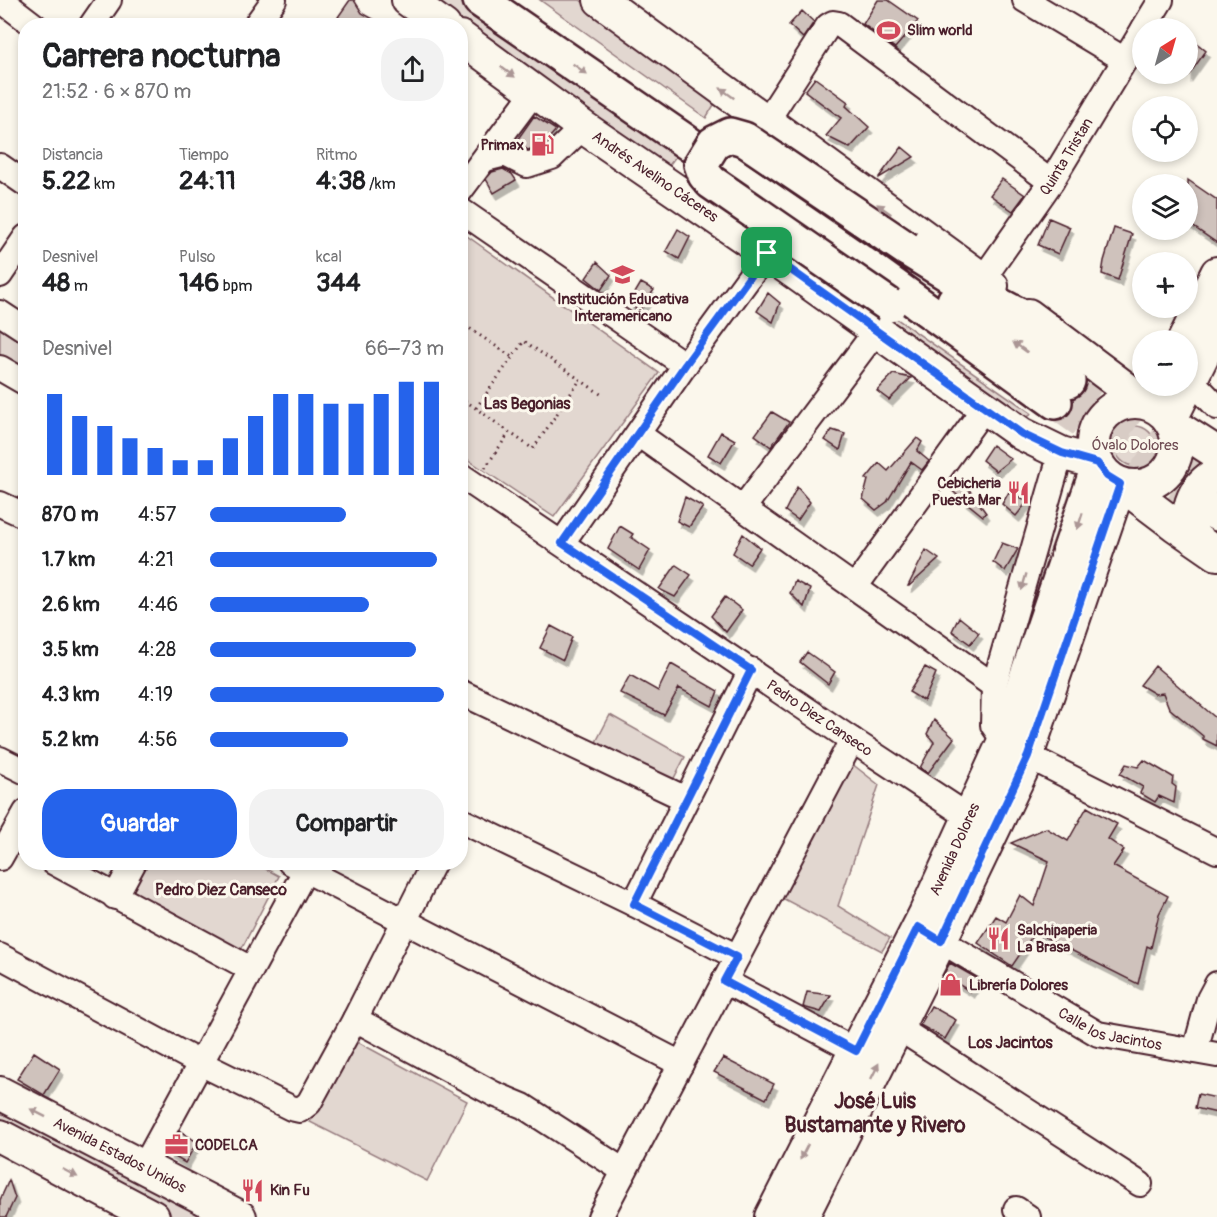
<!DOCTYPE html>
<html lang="es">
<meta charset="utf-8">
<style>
:root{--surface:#fff;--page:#f2f2f2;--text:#202124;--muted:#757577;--accent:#2563eb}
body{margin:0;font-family:Pangolin,sans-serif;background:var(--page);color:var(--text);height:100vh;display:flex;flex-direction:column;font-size:22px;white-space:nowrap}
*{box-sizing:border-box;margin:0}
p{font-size:20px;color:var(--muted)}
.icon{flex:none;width:33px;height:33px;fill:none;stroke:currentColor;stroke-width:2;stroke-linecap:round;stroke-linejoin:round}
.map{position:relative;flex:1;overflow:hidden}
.drawer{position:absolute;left:18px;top:18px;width:450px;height:852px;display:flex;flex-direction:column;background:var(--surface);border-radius:24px;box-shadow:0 3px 9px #0003}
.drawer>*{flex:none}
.needle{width:39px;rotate:37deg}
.fabs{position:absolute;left:1132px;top:18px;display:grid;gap:12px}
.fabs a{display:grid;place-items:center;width:66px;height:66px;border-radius:50%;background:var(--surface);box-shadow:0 3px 9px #0003;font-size:30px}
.pin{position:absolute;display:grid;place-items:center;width:51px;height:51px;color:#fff;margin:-26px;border-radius:12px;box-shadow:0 3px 9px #0006}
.round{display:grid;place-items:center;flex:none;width:63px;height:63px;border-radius:24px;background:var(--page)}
.overview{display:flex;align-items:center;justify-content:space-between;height:102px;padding:0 24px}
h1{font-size:33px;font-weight:800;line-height:45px}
.figures{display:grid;grid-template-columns:repeat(3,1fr);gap:9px;height:102px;padding:6px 24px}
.figures div{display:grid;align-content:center}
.figures b{font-size:26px;font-weight:800}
.figures small{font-size:16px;font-weight:400}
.figures p{font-size:16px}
.chart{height:168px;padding:12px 24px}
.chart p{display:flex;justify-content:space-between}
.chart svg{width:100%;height:108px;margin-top:6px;stroke:var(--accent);stroke-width:6}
.primary-button{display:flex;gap:12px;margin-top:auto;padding:12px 24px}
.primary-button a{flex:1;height:69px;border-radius:24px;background:var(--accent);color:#fff;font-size:24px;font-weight:800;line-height:69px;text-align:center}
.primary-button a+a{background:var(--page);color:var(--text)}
ul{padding:0 24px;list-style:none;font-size:20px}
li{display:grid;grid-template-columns:96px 72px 1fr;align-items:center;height:45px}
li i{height:15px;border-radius:8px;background:var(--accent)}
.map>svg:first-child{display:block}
.green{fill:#e2d7d0;stroke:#967b7e;stroke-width:1.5}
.building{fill:#cfc2bc;stroke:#4a1f2b;stroke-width:1.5;filter:url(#shadow)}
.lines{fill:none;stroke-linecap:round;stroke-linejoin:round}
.highway-tunnel{stroke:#d8ccc5;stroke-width:33;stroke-dasharray:33 16;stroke-linecap:butt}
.minor-casing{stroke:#4a1f2b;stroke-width:28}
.major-casing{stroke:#4a1f2b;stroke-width:36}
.highway-casing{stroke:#4a1f2b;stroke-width:38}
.path{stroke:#4a1f2b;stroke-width:3;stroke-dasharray:1.5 4.5;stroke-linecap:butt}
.minor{stroke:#fbf7ec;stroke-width:24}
.major{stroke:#fbf7ec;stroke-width:32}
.highway{stroke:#fbf7ec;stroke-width:33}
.highway-bridge-casing{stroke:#4a1f2b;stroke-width:38;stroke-linecap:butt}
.highway-bridge{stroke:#fbf7ec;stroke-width:33}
.oneway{fill:#ab9695}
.route-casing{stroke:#fff;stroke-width:12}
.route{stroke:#2563eb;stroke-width:8}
.labels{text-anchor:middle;stroke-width:6;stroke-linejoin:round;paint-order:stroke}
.poi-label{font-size:15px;font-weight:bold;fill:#4a1f2b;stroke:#fbf7ec;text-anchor:start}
.street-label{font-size:15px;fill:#4a1f2b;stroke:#fbf7ec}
.park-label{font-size:15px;fill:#704d54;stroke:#fbf7ec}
.neighbourhood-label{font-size:16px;font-weight:bold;fill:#4a1f2b;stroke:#fbf7ec}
.district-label{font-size:21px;font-weight:bold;fill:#4a1f2b;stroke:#fbf7ec}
</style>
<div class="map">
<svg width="1217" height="1217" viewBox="0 0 1217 1217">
<defs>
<filter id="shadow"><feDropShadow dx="3.5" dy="6" stdDeviation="0" flood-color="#0004"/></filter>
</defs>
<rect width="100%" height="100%" fill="#fbf7ec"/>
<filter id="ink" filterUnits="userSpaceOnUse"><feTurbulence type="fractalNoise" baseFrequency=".0167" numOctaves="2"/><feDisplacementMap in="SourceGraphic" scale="12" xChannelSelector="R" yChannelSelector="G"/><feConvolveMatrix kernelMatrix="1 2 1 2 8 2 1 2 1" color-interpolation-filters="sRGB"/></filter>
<g filter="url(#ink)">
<!-- green -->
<path class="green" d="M425,0H462L679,152L665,171Z
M540,0H580L717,100L706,118Z
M460,231L659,373L554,517L461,455Z
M773,232L1031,413L1025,422L893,331Z
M0,323L25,340V373L0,358Z
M1115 446a20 20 0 1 1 40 0a20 20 0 1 1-40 0Z
M1076,488L1007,696L1002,692L1070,492Z
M610,715L685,757L673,780L596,742Z
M847,760L879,785L838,906L890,938L882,951L782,898Z
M143,863H255L279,876L240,952L129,893Z
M354,1040L467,1101L427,1181L310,1122Z
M0,1101L220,1217H175L0,1126Z"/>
<!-- building -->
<path class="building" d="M350,0H354L362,13L386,26H351L338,17Z
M878,0H888L918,21L895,48L863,24Z
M802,11L814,22L803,38L789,25Z
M1188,36L1206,51L1188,76Z
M815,78L848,102L846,106L869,127L850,148L826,136L841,118L805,91Z
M534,116L556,130L544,144L528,150L515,143Z
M902,147L914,157L879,178V177Z
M503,169L512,174L516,180L494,193L486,179L492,172Z
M1002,179L1025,195L1013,211L990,195Z
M1188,180L1217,200V243L1188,223Z
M1049,218L1070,227L1058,254L1038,245Z
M1114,228L1132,234L1118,280L1102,274L1104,261Z
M678,229L690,237L679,259L666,251Z
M597,262L611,275L601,290L586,278Z
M641,283L654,290L639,311L629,303Z
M768,293L780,303L773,322L757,311Z
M893,374L911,378L889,400L877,391Z
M772,412L789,422L771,447L755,435Z
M832,430L845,434L840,450L825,440Z
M721,432L735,440L721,463L708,455Z
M917,438L922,442L917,451L929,461L922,470L911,462L887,502L876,510L863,499L868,480L866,479L879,463L888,471Z
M992,445L1011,459L996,471L982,460Z
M962,480L986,513L983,516L951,490Z
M797,487L810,502L798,520L785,511Z
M1009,492L1028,501L1016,516L1002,504Z
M685,497L703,507L689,527L677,521Z
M620,526L633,534L631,537L650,550L639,570L608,549Z
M743,534L760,548L749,564L733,553Z
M1002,543L1018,549L1005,571L993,562Z
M926,550L939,559L909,586H908Z
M676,565L691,575L675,597L659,589Z
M795,581L810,589L804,607L790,593Z
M725,597L742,610L726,632L711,616Z
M959,617L979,633L970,644L952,631Z
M551,626L572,637L563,660L540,648Z
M807,652L835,672L828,684L800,662Z
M671,664L718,691L712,706L679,688L664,715L620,693L630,675L658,691Z
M1155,666L1217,719V746L1203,739V736L1169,708L1163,693L1155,694L1140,685Z
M925,667L936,673L924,701L909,692Z
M934,720L954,738L928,773L920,768L934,742L927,734Z
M1144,760L1173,777L1172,784L1176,787L1174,803L1159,796L1155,802L1140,793L1143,787L1120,774L1126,764L1138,767Z
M1087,807L1117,824L1108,839L1124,850L1113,866L1168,896L1159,914L1151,948L1147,946L1138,984L1035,932L1012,966L978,943L996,916L1006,922L1020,895L1034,906L1049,861L1011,843L1046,828L1068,841Z
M950,963L978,979L971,992L943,975Z
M807,992L831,995L821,1012L803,1007Z
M931,1006L956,1020L945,1039L920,1025Z
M34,1052L60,1069L44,1095L17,1079Z
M723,1058L774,1084L766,1099L714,1072Z
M1198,1094L1217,1098V1113L1195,1108Z
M180,1131L197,1142L185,1163L168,1153Z
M9,1180L15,1198L6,1217H0V1200Z"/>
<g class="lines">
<!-- highway-tunnel -->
<path class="highway-tunnel" d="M1068,381L1217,486
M1055,402L1204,506"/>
<defs>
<g id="minor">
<path d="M1,0L35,26"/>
<path d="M1025,0L1125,60"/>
<path d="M91,26L109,0"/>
<path d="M255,26L274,0"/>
<path d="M1144,28L1161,0"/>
<path d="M766,122L828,26L833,23L839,24L1051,182"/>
<path d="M485,159L505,154L527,165L552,157L583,127"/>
<path d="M0,166L26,184"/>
<path d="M460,191L534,92"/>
<path d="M460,210L685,365"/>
<path d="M0,275L26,237"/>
<path id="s1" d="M983,279L1051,182L1143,30"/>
<path d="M0,313L26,330"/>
<path d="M0,368L26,383"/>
<path d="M1191,380L1217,407"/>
<path d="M638,434L994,686"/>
<path d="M1061,453L994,686L993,725L1004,741L1028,756L1217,851"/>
<path id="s2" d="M460,475L852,740L969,817"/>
<path d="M0,504L26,516"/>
<path d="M743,508L876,331"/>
<path d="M562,543L685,365L767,253"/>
<path d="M855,587L985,407"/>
<path d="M460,692L686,799"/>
<path d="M0,759L26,772"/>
<path d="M460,820L634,904L737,957"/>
<path d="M0,858L26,812"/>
<path d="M53,862L251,969"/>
<path d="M290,862L681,1064"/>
<path d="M115,897L134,862"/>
<path d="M634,904L751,670"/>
<path id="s3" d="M926,932L1098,1034L1217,1055"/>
<path d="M0,956L200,1063L291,1108L300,1110L309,1103L355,1019L434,862"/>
<path d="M724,981L856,1051"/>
<path d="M355,1019L494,1094L523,1106L624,1171"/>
<path d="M897,1027L1140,1184"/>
<path d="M1195,1051L1209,999L1217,984"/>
<path d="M144,1167L305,871"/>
<path d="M1016,1209L1028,1217"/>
<path d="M600,1217L852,740"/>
</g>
<g id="major">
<path d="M408,0L444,26"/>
<path d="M600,0L992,286"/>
<path id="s4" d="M460,37L583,127L767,253L1022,434L1061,453L1097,463"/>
<path d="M1028,315L1144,402"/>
<path d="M1184,340L1217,273"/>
<circle cx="1135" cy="444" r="42"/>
<path d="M1170,421L1217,327"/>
<path d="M1172,424L1217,453"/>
<path d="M1122,485L1175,525L1217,554"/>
<path d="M1192,532C1184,508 1195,485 1217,473"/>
<path id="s5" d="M0,1093L240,1217"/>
<path d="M0,1136L153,1217"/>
<path id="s6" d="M771,1217L925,914L1004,741L1098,465"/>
<path d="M802,1217L933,956L1022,770L1120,484"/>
</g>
<path id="highway" d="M480,0L871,269L1055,402
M907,249L988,299L1049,331
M954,301L1068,381
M1204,506L1217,514"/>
</defs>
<!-- minor casing -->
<use href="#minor" class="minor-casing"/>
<!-- major casing -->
<use href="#major" class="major-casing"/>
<!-- highway casing -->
<use href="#highway" class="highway-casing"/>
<!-- path -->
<path class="path" d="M460,322L512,357
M460,397L533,449L580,380
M476,408L524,341L602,395
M485,468L509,433"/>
<!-- minor -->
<use href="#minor" class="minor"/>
<!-- major -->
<use href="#major" class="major"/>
<!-- highway -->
<use href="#highway" class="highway"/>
<defs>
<path id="highway-bridge" d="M889,305L711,182L705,175L701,164L714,143L730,135L744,139L907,249"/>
</defs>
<!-- highway-bridge casing -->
<use href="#highway-bridge" class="highway-bridge-casing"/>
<!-- highway-bridge -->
<use href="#highway-bridge" class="highway-bridge"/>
</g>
<!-- one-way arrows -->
<defs><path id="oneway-solid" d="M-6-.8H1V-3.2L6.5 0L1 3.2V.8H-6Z" transform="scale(1.5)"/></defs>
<g class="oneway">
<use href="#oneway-solid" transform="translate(580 69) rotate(35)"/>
<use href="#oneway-solid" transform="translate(508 72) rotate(36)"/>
<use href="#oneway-solid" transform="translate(727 93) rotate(-144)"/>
<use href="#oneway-solid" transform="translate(884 209) rotate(-144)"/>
<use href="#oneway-solid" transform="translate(1020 347) rotate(-145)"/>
<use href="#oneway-solid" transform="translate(1080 521) rotate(108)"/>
<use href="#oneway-solid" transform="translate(1024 582) rotate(106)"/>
<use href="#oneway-solid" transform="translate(875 1071) rotate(-64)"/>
<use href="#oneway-solid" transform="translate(38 1113) rotate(-153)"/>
<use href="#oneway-solid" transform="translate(804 1152) rotate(117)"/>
<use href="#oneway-solid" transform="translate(70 1173) rotate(28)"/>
</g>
</g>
<g class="lines" filter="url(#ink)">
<defs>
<path id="route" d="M767,253L1022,434L1062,453L1097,463L1107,476L1120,484L1028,756L941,941L918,927L856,1051L724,981L737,957L634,904L751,670L562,543L685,365Z"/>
</defs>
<!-- route casing -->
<use href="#route" class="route-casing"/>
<!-- route -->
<use href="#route" class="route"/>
</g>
<!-- icons -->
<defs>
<symbol id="stadium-bare" viewBox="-9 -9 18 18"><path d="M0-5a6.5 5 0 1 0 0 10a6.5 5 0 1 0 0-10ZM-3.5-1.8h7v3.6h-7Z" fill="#d1495b" stroke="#fbf7ec" stroke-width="2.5" paint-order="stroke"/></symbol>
<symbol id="fuel-bare" viewBox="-9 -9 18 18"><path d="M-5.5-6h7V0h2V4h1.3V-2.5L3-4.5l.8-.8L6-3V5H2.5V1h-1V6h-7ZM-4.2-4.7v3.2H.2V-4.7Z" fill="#d1495b" stroke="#fbf7ec" stroke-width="2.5" paint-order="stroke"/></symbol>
<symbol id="school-bare" viewBox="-9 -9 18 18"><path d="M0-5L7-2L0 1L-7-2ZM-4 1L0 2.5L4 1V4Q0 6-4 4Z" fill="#d1495b" stroke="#fbf7ec" stroke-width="2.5" paint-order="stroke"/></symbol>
<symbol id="restaurant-bare" viewBox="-9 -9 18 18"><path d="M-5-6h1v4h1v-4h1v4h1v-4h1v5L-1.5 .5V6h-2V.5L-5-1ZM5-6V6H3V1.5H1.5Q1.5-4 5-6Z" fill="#d1495b" stroke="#fbf7ec" stroke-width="2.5" paint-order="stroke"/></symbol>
<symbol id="shop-bare" viewBox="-9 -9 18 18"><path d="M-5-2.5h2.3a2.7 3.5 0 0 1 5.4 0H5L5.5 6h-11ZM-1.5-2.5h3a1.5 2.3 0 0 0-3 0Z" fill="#d1495b" stroke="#fbf7ec" stroke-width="2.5" paint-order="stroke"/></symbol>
<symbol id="office-bare" viewBox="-9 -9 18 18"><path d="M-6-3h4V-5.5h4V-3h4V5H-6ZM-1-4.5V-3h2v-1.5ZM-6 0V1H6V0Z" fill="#d1495b" stroke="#fbf7ec" stroke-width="2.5" paint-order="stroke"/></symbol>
</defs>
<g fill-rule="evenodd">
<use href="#stadium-bare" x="872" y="14" width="33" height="33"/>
<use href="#fuel-bare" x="526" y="128" width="33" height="33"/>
<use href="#school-bare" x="606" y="258" width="33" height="33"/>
<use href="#restaurant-bare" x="1002" y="476" width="33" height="33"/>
<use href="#restaurant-bare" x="982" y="922" width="33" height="33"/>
<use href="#shop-bare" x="934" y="968" width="33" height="33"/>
<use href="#office-bare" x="160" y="1128" width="33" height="33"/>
<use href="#restaurant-bare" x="236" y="1174" width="33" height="33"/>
</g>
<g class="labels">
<!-- poi labels -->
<g class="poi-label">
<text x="907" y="35">Slim world</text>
<text x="524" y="150" text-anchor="end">Primax</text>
<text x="623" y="304" text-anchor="middle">Institución Educativa<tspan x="623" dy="17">Interamericano</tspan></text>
<text x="1001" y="488" text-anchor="end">Cebicheria<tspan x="1001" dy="17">Puesta Mar</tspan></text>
<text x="1017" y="935">Salchipaperia<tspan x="1017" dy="17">La Brasa</tspan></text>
<text x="969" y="990">Librería Dolores</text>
<text x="195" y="1150">CODELCA</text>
<text x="270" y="1195">Kin Fu</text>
</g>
<!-- street labels -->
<g class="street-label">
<text dy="5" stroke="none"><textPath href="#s1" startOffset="148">Quinta Tristan</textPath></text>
<text dy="5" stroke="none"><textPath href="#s4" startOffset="240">Andrés Avelino Cáceres</textPath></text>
<text dy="5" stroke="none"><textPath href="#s2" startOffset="434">Pedro Diez Canseco</textPath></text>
<text dy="5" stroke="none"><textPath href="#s6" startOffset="411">Avenida Dolores</textPath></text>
<text dy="5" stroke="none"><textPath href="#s3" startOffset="210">Calle los Jacintos</textPath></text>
<text dy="5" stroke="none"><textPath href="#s5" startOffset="135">Avenida Estados Unidos</textPath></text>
</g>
<!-- park labels -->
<g class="park-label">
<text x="1135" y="450">Óvalo Dolores</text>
</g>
<!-- neighbourhood labels -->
<g class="neighbourhood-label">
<text x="527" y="409">Las Begonias</text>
<text x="221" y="895">Pedro Diez Canseco</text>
<text x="1010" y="1048">Los Jacintos</text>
</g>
<!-- district labels -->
<g class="district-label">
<text x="875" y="1108">José Luis<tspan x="875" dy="24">Bustamante y Rivero</tspan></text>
</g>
</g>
</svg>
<div class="fabs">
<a><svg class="needle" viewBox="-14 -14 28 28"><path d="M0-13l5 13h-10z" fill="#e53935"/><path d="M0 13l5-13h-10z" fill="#757577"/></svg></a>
<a><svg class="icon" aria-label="locate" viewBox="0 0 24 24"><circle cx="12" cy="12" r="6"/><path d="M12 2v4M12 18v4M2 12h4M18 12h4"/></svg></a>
<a><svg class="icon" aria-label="layers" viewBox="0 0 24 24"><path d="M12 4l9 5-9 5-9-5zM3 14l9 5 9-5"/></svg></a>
<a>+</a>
<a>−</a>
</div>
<div class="pin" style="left:767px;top:253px;background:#1e9e55"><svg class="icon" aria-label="arrive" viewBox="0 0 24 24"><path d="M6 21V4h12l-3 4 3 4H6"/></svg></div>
<section class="drawer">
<div class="overview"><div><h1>Carrera nocturna</h1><p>21:52 · 6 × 870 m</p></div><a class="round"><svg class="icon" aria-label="share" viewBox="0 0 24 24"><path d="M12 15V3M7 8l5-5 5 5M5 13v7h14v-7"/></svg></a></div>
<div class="figures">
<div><p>Distancia</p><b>5.22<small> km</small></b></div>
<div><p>Tiempo</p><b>24:11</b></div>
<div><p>Ritmo</p><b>4:38<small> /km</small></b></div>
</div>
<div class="figures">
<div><p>Desnivel</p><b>48<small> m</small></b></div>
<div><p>Pulso</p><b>146<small> bpm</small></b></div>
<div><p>kcal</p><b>344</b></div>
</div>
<div class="chart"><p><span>Desnivel</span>66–73 m</p>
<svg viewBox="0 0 160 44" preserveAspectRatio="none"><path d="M5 44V11M15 44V20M25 44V24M35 44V29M45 44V33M55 44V38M65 44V38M75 44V29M85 44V20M95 44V11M105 44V11M115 44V15M125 44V15M135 44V11M145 44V6M155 44V6"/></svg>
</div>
<ul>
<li><b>870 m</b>4:57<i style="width:58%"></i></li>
<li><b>1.7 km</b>4:21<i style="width:97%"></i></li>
<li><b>2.6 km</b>4:46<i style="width:68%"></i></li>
<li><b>3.5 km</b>4:28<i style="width:88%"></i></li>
<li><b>4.3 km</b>4:19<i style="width:100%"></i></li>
<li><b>5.2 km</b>4:56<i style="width:59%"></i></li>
</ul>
<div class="primary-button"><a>Guardar</a><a>Compartir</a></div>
</section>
</div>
